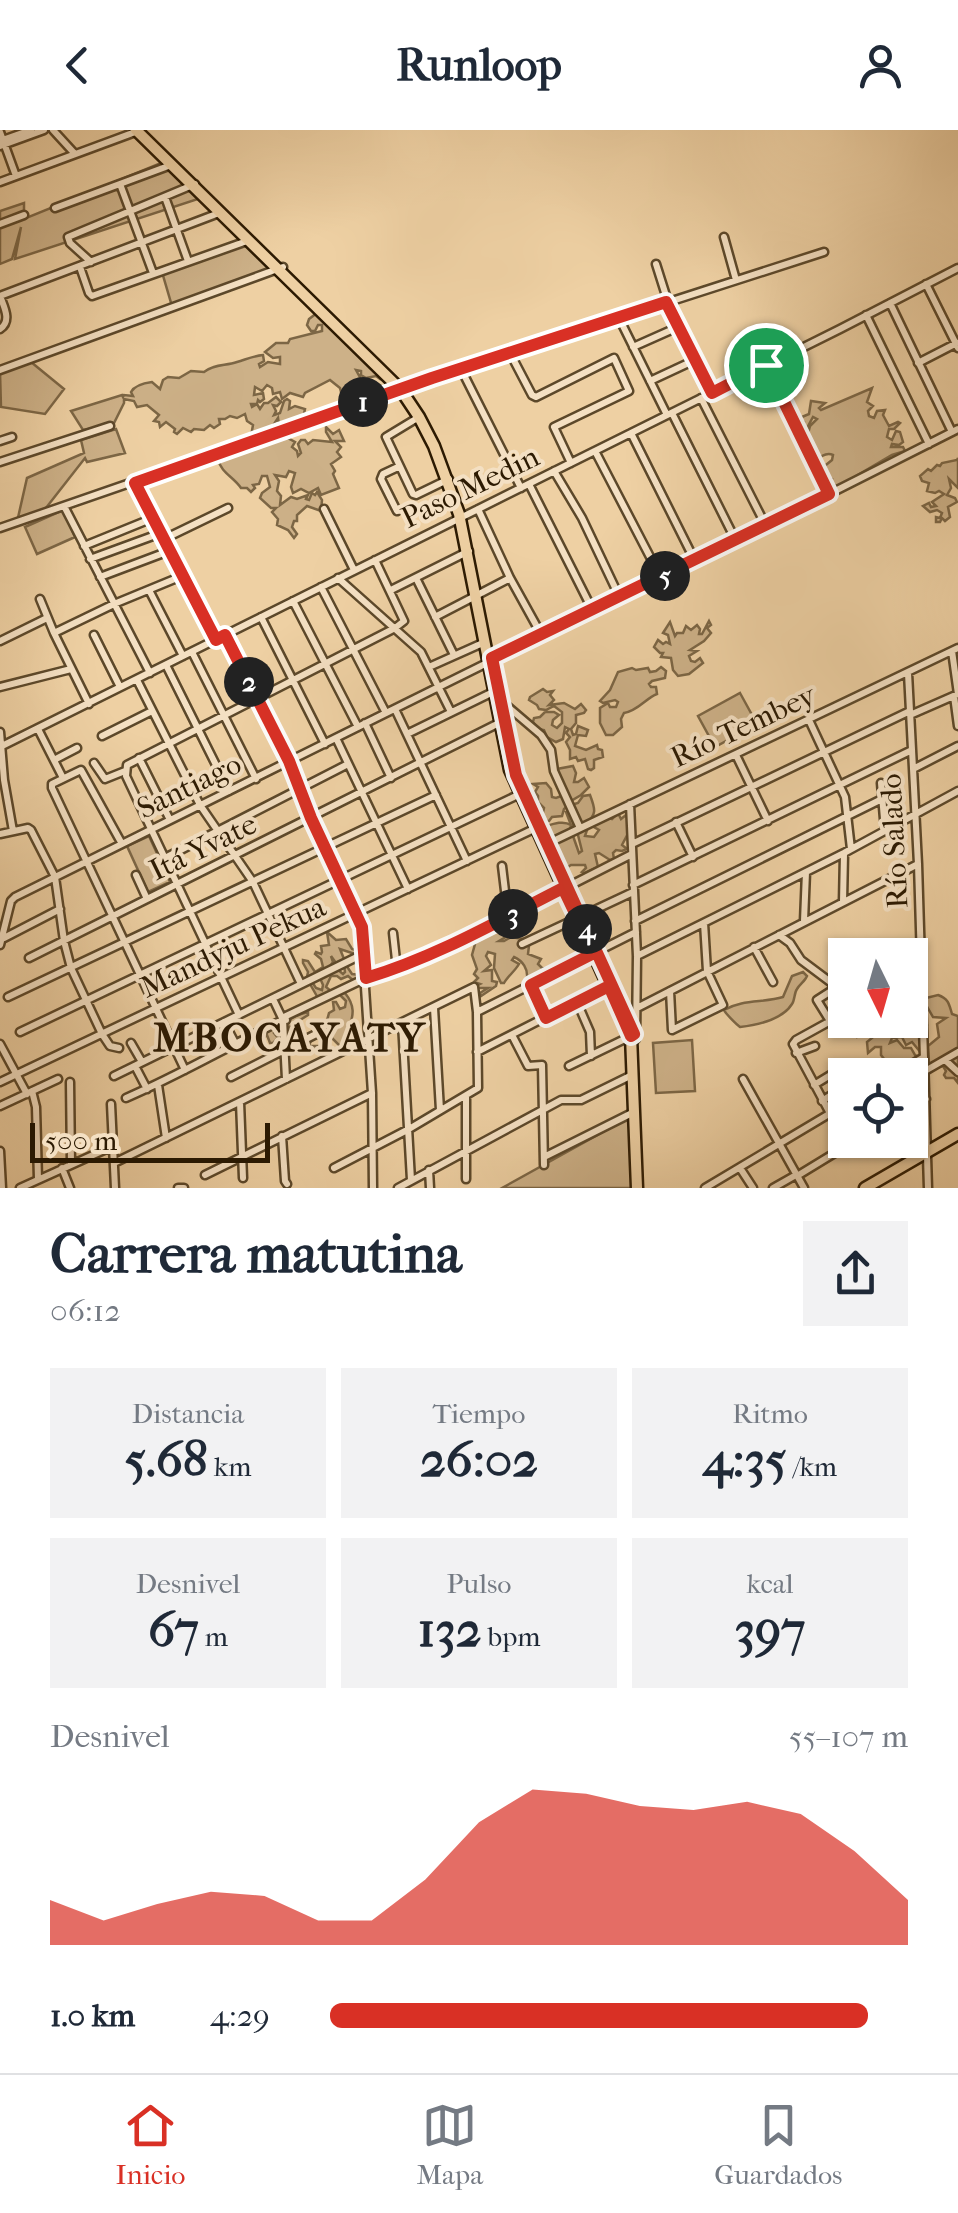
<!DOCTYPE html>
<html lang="es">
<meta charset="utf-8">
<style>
:root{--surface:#fff;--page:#f2f2f3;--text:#1f2937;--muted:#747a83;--line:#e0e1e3;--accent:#d93025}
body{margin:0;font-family:"IM FELL French Canon",serif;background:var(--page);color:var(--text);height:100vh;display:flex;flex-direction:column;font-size:38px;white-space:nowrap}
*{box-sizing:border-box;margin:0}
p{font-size:32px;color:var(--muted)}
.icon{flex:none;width:55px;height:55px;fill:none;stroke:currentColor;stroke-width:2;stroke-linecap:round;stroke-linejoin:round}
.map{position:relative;height:1058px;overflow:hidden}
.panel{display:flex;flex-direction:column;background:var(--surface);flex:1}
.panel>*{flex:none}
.needle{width:65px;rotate:175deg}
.tools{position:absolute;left:828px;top:808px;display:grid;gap:20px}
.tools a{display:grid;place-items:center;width:100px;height:100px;border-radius:0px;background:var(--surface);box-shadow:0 2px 8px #0004;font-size:50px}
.scale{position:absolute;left:30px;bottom:25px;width:240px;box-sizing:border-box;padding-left:10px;border:5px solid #2c1a02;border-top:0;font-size:28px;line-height:35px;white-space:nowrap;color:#2c1a02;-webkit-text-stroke:8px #f4e0c3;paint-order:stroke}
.pin{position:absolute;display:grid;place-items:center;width:85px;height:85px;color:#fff;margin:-42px;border:5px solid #fff;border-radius:50%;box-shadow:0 2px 10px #0007}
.km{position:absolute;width:50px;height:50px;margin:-25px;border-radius:50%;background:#222;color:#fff;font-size:28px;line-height:50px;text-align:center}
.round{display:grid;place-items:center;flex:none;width:105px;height:105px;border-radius:0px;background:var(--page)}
.summary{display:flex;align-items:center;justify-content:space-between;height:170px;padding:0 50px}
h1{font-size:55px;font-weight:800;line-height:75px}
.figures{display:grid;grid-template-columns:repeat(3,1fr);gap:15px;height:170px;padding:10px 50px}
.figures div{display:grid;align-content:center;border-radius:0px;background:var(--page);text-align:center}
.figures b{font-size:50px;font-weight:800}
.figures small{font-size:28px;font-weight:400}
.figures p{font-size:28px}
.chart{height:280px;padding:20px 50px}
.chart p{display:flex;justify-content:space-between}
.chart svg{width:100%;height:180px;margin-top:10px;fill:var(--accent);opacity:.7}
ul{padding:0 50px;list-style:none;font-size:32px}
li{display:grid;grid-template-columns:160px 120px 1fr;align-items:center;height:75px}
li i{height:25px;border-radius:12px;background:var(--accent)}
header{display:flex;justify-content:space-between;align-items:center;height:130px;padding:0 50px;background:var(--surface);font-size:45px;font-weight:800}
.tabs{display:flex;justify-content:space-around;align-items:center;height:140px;border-top:2px solid var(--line);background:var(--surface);font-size:28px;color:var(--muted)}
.tabs a{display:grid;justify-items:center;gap:5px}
.tabs .selected{color:var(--accent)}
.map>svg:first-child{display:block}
.green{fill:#cdb188;stroke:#7c6645;stroke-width:2.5}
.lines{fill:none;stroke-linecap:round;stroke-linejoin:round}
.minor-casing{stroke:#5c482a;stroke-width:11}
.major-casing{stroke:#2c1a02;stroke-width:15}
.minor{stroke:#f4e0c3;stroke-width:6}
.major{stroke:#eed0a3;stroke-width:10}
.route-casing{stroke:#fff;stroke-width:20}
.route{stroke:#d93025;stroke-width:12}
.labels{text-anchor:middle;stroke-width:8;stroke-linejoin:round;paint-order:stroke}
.street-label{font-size:30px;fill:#2c1a02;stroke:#f4e0c3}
.district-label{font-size:40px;font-weight:bold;letter-spacing:2.5px;fill:#2c1a02;stroke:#f4e0c3}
</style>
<header><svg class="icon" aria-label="back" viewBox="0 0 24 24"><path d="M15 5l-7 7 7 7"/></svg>Runloop<svg class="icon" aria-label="person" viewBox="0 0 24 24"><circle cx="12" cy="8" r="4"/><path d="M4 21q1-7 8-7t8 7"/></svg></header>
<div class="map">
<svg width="958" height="1058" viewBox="0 0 958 1058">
<rect width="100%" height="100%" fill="#eed0a3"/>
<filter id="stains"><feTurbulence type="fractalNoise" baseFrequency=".002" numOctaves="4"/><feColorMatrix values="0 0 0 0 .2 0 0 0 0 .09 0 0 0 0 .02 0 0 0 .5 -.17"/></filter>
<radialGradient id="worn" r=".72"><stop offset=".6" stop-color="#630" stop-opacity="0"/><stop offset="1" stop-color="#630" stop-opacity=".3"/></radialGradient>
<!-- green -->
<path class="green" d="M166,31L201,68L15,129L21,97L12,129L0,134V81L24,73V89Z
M248,113L274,138L172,176L162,142Z
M317,183L382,246L380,249L376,246L366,248L361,245V241L356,240L362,251L361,258L369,265L365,269L354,272L353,269L341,262L340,258L330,250L305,263L303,267L290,263L282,269L280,262L273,264L272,258L267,255L262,261L255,257L254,265L263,263L264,269L260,272L258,270L257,274H251L252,277L257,274L260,279L264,273H268L276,267L281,272L277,276L273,275L276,281L274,285L280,283L284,271L287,269L290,271L289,279L295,276L305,279L302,292L282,297L279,295L278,288L274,294L279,298L294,300L293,304H288L286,307L295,312L292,317L297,321L298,326L301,323L298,314L301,310H305L308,314L313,310L332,312L326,302V297L333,304L339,300L344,311H335L341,317L337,322L341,327L331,334L335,341L333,344L339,358L321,365L318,358L309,363L301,359L293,363L291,357L295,343L289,341L286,347L275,345L279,351L277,361L281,366L280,375L291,367L297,369L308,365L306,369L309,370L312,363L315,365L317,362L322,370L321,381L307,376L297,385V391H294L292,397L297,404L294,408L288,400L277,395L278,389L272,382L276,378H271L260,368L262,363L270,357L267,346H262L259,354L253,355L255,358L251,362L247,358H241C234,347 221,343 218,329L214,326L271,301L258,307L251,306L253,295L247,291L245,284L237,288L230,286L225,289H219L220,294L214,298L210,295L204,300L194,299L191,302L183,298L177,304L174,302L175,299L166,292L160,297L159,292L154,291L159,285L147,275L137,277L134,271L124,269V273L113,295L83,300L71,281L122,265L123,267L124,265L133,266L131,262C135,255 144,253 152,252L160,259L163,250L168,247L179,248L191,241L204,242C214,234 225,236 237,232C247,229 253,226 263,225L264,231L259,234L260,237L268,232L280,234V227L273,228L265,222L276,213H288L290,209L322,201V195H318L315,201H311L307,195L309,189Z
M31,232L64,259L45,284L1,277L0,242Z
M872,258L867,272L873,276L868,281L869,286L874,288L877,281L885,280L883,285L889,296L898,292L900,293L894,299H889L887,307L892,310L896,301L900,302L903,312L899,315L892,314L891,317H903L905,321L892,325L839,356H832L830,354L832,349L823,344L821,339L832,330L833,325C824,321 818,331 809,332L806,328L808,324L804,321L806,316L803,305L808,304L810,296L817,289L813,287L807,298L800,301L799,298L804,295V292L797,289L809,284L811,271L825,273L819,278L821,280Z
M116,299L125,323L87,332L85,328L42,383L17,392L27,348L84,323L81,310Z
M958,328V358L949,349L951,358L947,365L955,368L957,372L948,377L950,387L945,391L942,388L940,392H936V387L940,388L942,383L937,380L930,382L923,376L929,373L931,377L936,376L932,372L944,364L939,361L935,363L927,361L929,353L922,351L920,346L928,339L931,341L937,335L940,336L942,333L957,330Z
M63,380L75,407L37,424L25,397Z
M709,491L711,495L707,498L711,503L704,511L690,520L697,521L689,526L691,531L695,532L700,528L703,533L689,544L678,546L673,540L671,528L661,527L663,523H660L654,517L658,510L663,514L666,512L670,514L668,505L663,503L670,492L675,506L677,503H683L686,496L691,500L697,495L700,499L699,504H702Z
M661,537L666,541L665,548L652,551L649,554L651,557H656L657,564C646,568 638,581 624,583L621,589L622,597L613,605H606L600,593V578L608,573L610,577H616L618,572L615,570L603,573L600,571L610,560L618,542L632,538L636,540L648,538L650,542L656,541Z
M543,559L547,562L553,561L550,565L554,570L549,575L564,573L575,579L581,574L586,580L584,583L576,585V593L571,599L573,605L576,604L578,596L588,600L586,606L578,605L575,616L586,620L597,615L598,619L602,620L603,627L594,630V638L591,640L588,639L585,629L578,631L576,627L570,629V620L566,612L570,607L566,603L569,599L565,597L563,609L556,612L547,607L544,600L538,599L533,592L534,588L540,587L545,582H554L559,585L553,590L552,595L557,598L562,593V582L554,576L546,580L539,579L537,575L529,570L530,567Z
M740,563L757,594L715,617L698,586Z
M573,636L576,643L574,652H578L584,648L589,657L581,665L571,671V675L578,673L583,666L590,665C595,678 598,686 584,694L578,692L574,696L571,695L570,700L565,705L573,706L579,723L582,721L577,701L588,697L585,706L594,707L599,700L592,696L606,687L612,689L618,683L621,689L626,685C633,700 629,701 622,715L627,719L622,721L616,720L613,723L614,729L610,730L599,723L595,724L598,737L585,743L582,742L586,738L585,735H571L563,740L552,717L554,709L543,701L544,697C553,694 563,690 571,695L566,682L571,680L569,675L564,679L562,686L552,687L549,691H541L544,678L538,672V666L535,662L538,657L533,654L546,653L551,659L552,667L556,668L564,665L553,642L557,639Z
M149,706L170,752L148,762L127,716Z
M513,785L522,790V805L517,807L509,805L499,811H504L511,807L523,809L529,816L528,824L541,829L538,834L542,838L546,839V841C540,846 534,853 527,848C528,839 523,831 514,827L512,830L519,834C515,841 508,846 504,853H501L494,838L495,824L488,822L486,826L491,835L484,841L492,840V851L497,852L496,856L481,866L480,863L488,858H477L476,856L480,854L474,852L478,848L474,844L477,839L472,825L475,814L472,810L474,805Z
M327,802L336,810L346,809L352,819L359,821L355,824L340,819L344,829L336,833L331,826L333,832L328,839H337L343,844L345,842L344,835H346L352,844L360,845L361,848L354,851L348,846L341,849L337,846H331L326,857L332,862L318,868L310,854L312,852L316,858L322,860L323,855L320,848L302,850L307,847L308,842L303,833V830L308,831L315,842L323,837L321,829L315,824L316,822L321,824L322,822L321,816L329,815Z
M803,842L807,846C805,851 800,854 797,859C794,863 795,870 792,874C782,890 757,895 740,897C736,894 726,884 724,880C743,869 763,873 783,867L792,846Z
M916,854H920L924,889L927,895L926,900L920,902L923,904L922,924L912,912L906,915L902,907L892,908L890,913L897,910L904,918H911L915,925L919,927L895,943L881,925V917H875L868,923L867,912L878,903L877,892L872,893L864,900L863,905L857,907L852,897V890H910V858Z
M345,863C362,884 345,895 347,918L335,924L327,922L329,919H337L340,916L328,904L311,910L309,916H322V918H313L310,923L301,917L284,916L280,908V899L274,903L278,908L273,913H270L267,905L261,910L255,907L272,898H281C286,890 298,884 308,882V885L289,897L290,904L285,907L286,914L293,913L299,908L295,899L299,897L301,904L306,907L326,894L329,883L334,880L333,872H336L340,879L345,877L346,871L339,864Z
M938,865C949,869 949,874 952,884L958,886V953L954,948H946L944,945L946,941L943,936L930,937L929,935L928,916L939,907L937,894L946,888L933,887L925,873L926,868Z
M692,910L695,961L656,963L653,913Z
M630,987L633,1058H502Z"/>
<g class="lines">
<defs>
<path id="minor" d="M53,0L75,24
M0,2L16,46
M0,11L31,0
M0,16L44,0
M0,52L138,1
M120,54L153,143
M165,67L188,131
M55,78L171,35
M0,94L24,85
M724,107L736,150
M91,132L70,113L68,107L195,54
M656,134L668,172
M80,137L89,163L92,166L247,111
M926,154L958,218
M666,173L712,263
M890,173L952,302
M866,185L929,314
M619,188L667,285
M0,199C12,191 4,177 0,166L219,83
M633,217L678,197
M510,223L532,265L536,267L614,228L629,261L554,297L571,333
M918,233L957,213
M766,235L829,364
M461,239L521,358
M0,240L283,137
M650,251L695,230
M701,268L766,396
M672,283L736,411
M419,287L386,307L413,364L416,365L449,349
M631,303L695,431
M0,311L12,307
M595,321L661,448
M0,332L110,296
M554,341L582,388L619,466
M135,353L216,510
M529,354L592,479
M64,376L150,543
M324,379L354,440
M478,379L510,448L541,504
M397,381L381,349L383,344L398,337
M0,398L433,248L824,122
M164,409L228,378
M84,416L153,388
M90,429L161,403
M100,447L169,421
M338,448L421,522L451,582
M416,448L454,525
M321,457L386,583
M149,460L183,526
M391,460L469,421
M40,469L54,503L89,574
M293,471L358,597
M261,487L325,614
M435,487L510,448
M54,503L114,474L182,446
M94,505L120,557
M225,505L289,631L311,688L361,797L372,963L373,1058
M0,511L47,488
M192,522L256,649
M166,535L229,661
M429,537L485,512
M908,543L918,734L928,1058
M137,550L200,675L253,752L301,854
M0,557L71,539
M954,566L958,596
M500,570L541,605L551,620L554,641L580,698
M395,579L467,731
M910,585L958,564L952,521
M809,590L845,667L851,719
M365,593L391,648
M38,599L63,648
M0,602L4,650L13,701
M407,604L493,562
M102,606L152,581
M336,608L408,759
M2,616L840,199L958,138
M736,625L768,691
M139,628L170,690
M54,630L77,618
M94,633L105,649L125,641
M913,639L958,616
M881,653L885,701
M630,674L637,826L636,909
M676,692L693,727
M0,704L28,698L31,700L55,747L64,811L71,838L102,904L110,916L119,918
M122,714L81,640L52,654V658L185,940
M547,714L958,518
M632,714L910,581
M165,728L348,634
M502,736L508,786
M136,745L147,769
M633,755L912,620
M843,772L844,724
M635,791L882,669
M804,791L806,742
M393,803L397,839
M779,805L790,813L801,830L837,857
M4,808L60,779
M522,814L633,762
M0,815L11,771L15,767L489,532L492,528L736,411L958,299
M754,817L773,852
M898,825L921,814
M637,826L844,723L958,661
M29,828L503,591
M531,855L546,888
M670,861L672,900L723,875L707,841L704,793
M8,867L436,665
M273,869L283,890L286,949
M577,872L590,902L591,926
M434,878L440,980
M637,878L918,734
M477,882L636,802
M845,883L796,910L793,914L847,1015
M239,885L126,646L127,635L395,498L404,491L375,430
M283,890L284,887L366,848L397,839L445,819L632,724
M830,891L817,870L845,852
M224,892L235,913
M402,893L411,1050
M20,902L520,664
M512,905L528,936L542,935L544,1035
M131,913L142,932
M0,914L27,964
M477,922L609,855
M796,923L815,916
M945,930L958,942
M135,936L147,959
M569,936L633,905
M925,941L958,922
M893,945L924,927
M114,946L365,823
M231,947L324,900
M743,949L804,1058
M0,952L538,697
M70,952L71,1034
M158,955L166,1008
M814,955L837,941
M32,961L36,977L38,1049
M466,966V1049
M126,968C180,945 230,915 283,890H286
M822,971L845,956
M240,972L243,1048
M111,974L115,1058
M0,976L58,949
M910,979L926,969
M834,993L845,988
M282,1006L285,1051L287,1054
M0,1021L2,1058
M544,1027L632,983
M114,1033L474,857L477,882L478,958L409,999L334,1038
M62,1038L70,1058
M740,1038L753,1058
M429,1040L430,1058
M205,1045L372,963
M797,1046L856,1010
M20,1058L113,1016
M178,1058H184
M398,1058L561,970H581L632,945
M705,1058L829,984
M773,1058L796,1045"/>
<path id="major" d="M136,0L401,260L419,287L434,316L459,384L510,640L631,906L637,1058
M865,1058L958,1004"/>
</defs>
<!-- minor casing -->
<use href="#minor" class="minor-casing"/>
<!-- major casing -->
<use href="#major" class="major-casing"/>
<!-- minor -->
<use href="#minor" class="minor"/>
<!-- major -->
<use href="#major" class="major"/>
</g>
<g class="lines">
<defs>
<path id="route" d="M666,172L712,263L766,235L829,364L492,528L516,645L634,904L631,906L609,856L546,888L531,855L594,823L563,758C498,791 436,827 366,848L362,797L311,688L289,631L225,505L216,510L135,353L432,248Z"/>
</defs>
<!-- route casing -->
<use href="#route" class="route-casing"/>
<!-- route -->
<use href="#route" class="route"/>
</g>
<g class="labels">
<!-- street labels -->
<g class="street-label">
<text transform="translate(470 357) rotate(-26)" y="10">Paso Medin</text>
<text transform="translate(743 596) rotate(-25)" y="10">Río Tembey</text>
<text transform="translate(189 656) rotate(-26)" y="10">Santiago</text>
<text transform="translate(894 711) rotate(-93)" y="10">Río Salado</text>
<text transform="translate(203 717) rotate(-26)" y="10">Itá Yvate</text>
<text transform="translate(233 817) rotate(-25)" y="10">Mandyju Pekua</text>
</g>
<!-- district labels -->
<g class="district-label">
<text x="290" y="921">MBOCAYATY</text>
</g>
</g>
<rect width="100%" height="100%" filter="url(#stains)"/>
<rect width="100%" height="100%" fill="url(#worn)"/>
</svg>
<div class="tools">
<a><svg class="needle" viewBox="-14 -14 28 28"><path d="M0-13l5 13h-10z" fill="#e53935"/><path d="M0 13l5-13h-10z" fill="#747a83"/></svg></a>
<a><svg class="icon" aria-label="locate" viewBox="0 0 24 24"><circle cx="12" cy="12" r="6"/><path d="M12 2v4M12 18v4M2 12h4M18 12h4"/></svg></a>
</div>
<div class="scale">500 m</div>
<div class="pin" style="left:766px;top:235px;background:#1e9e55"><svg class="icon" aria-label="arrive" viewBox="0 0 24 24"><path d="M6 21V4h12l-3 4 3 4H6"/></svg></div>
<b class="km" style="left:363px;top:272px">1</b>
<b class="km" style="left:249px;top:552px">2</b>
<b class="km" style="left:513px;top:784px">3</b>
<b class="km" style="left:587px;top:799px">4</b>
<b class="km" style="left:665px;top:446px">5</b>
</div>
<section class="panel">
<div class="summary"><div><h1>Carrera matutina</h1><p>06:12</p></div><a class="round"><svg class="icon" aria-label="share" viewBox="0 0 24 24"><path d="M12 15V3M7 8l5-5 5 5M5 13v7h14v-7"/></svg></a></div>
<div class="figures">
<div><p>Distancia</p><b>5.68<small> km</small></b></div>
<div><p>Tiempo</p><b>26:02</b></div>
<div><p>Ritmo</p><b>4:35<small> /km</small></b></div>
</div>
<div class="figures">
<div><p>Desnivel</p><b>67<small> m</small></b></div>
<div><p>Pulso</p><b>132<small> bpm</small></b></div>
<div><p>kcal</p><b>397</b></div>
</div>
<div class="chart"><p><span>Desnivel</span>55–107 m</p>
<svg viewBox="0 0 160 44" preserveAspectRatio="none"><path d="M0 44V33L10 38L20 34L30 31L40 32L50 38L60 38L70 28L80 14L90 6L100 7L110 10L120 11L130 9L140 12L150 21L160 33V44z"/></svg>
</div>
<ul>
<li><b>1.0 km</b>4:29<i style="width:93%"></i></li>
</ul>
</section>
<nav class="tabs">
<a class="selected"><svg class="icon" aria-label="home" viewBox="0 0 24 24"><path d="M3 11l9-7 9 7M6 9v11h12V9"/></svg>Inicio</a>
<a><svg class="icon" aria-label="map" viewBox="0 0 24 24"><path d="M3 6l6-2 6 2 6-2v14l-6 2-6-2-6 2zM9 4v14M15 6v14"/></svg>Mapa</a>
<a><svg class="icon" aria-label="saved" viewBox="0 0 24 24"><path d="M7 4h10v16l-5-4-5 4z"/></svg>Guardados</a>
</nav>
